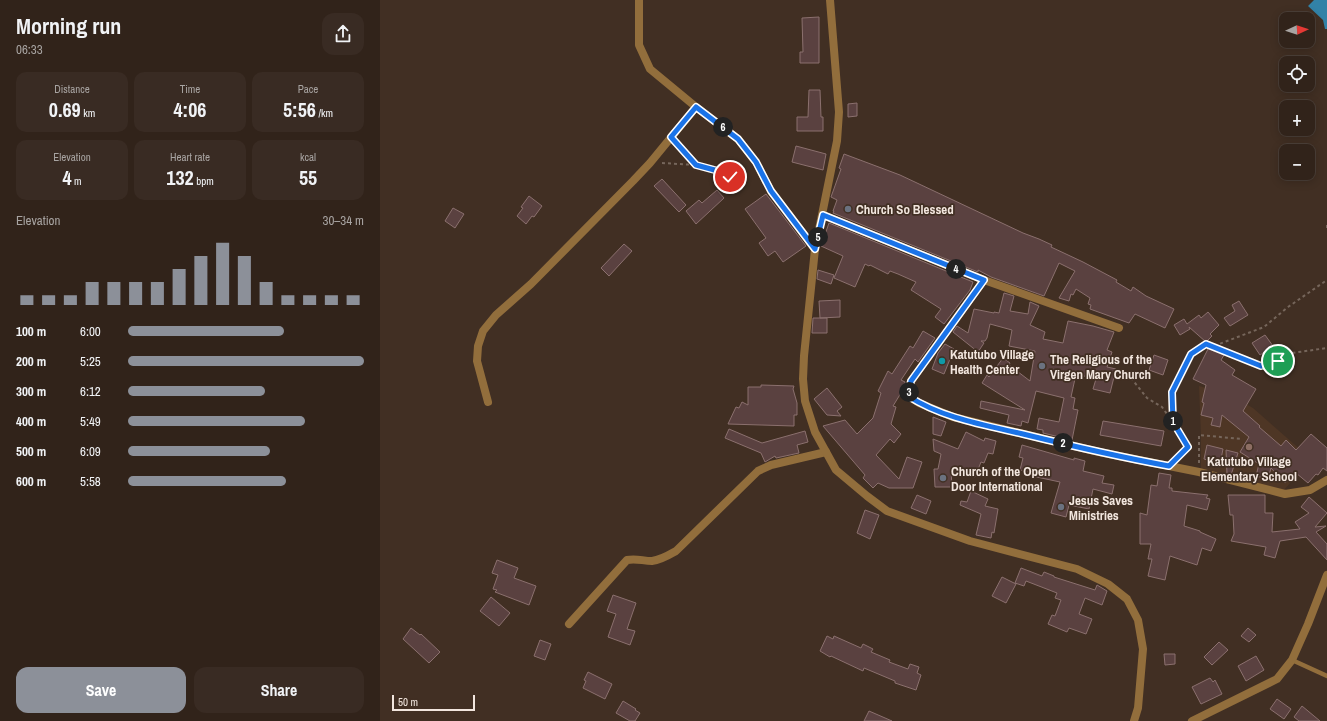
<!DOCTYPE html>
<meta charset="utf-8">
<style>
:root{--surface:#31231a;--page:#392b23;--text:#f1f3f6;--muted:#a8a4a2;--line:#4c4039;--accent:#8c9099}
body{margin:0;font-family:"Archivo Narrow",sans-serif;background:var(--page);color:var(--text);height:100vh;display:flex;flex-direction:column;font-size:15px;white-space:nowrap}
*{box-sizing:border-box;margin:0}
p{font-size:13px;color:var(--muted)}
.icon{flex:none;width:22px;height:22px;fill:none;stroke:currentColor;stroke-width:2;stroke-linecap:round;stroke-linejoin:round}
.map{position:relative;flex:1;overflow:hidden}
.panel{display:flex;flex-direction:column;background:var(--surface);width:380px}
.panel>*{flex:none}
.needle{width:26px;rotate:87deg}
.controls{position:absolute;left:899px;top:12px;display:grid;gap:8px}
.controls a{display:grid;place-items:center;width:36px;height:36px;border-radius:8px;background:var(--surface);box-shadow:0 2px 10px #0003,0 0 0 1px var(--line);font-size:20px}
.scale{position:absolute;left:12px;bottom:10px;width:83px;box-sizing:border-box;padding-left:4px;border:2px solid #f2e6de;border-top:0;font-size:11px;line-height:14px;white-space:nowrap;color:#f2e6de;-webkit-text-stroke:3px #412f23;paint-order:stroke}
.pin{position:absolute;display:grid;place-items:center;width:34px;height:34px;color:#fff;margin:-17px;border:2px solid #fff;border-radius:50%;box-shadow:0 1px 4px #0007}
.km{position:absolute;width:20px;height:20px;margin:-10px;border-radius:50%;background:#222;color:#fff;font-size:11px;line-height:20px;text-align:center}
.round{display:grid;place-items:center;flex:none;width:42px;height:42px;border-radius:12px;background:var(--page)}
.summary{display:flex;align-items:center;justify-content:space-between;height:68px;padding:0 16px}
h1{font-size:22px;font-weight:700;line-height:30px}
.stats{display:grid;grid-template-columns:repeat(3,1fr);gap:6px;height:68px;padding:4px 16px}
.stats div{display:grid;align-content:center;border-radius:10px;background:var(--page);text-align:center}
.stats b{font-size:20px;font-weight:700}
.stats small{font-size:11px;font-weight:400}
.stats p{font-size:11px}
.chart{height:112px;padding:8px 16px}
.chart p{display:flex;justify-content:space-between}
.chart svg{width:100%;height:72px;margin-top:4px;stroke:var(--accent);stroke-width:6}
.cta{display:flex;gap:8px;margin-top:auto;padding:8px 16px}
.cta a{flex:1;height:46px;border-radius:12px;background:var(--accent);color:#fff;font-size:16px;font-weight:700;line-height:46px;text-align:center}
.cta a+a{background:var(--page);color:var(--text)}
ul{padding:0 16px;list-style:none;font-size:13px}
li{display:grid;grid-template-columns:64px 48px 1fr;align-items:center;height:30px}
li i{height:10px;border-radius:5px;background:var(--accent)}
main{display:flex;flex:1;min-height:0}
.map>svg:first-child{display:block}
.built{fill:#4e3625}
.water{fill:#3282a7}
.building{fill:#5a4140;stroke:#8b706e}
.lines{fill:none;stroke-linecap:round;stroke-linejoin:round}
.path{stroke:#76665b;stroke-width:2;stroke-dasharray:3 3;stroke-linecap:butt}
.service{stroke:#926e3c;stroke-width:4.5}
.minor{stroke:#926e3c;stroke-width:8}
.tertiary{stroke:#926e3c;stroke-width:8}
.route-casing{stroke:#fff;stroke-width:8}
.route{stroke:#1a73e8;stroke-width:5}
.worship-dot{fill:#6b7280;stroke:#412f23;stroke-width:1.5}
.culture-dot{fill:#0f9aa8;stroke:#412f23;stroke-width:1.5}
.education-dot{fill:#8d6e63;stroke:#412f23;stroke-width:1.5}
.labels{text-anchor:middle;stroke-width:3.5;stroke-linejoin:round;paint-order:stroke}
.poi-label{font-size:13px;font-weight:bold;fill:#f2e6de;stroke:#412f23;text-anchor:start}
</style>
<main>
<section class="panel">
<div class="summary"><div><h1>Morning run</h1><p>06:33</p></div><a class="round"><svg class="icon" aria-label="share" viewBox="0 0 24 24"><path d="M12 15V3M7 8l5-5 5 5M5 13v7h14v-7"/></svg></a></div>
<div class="stats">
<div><p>Distance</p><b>0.69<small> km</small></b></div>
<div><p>Time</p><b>4:06</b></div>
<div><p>Pace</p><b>5:56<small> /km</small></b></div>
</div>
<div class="stats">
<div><p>Elevation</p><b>4<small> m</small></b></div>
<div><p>Heart rate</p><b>132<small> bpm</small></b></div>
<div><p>kcal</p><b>55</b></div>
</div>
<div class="chart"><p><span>Elevation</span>30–34 m</p>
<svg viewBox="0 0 160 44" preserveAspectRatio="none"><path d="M5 44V38M15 44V38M25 44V38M35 44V30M45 44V30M55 44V30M65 44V30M75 44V22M85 44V14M95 44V6M105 44V14M115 44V30M125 44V38M135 44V38M145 44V38M155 44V38"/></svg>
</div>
<ul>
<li><b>100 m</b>6:00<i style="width:66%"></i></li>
<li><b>200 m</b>5:25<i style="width:100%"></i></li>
<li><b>300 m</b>6:12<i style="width:58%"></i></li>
<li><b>400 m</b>5:49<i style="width:75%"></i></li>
<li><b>500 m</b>6:09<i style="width:60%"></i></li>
<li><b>600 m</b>5:58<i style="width:67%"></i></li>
</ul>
<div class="cta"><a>Save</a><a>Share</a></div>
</section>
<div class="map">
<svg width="947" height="721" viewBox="0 0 947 721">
<rect width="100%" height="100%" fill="#412f23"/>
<!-- built -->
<path class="built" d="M819,386L849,394L873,408L931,459L904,490L821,470V436Z"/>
<!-- water -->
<path class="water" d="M934,0H947V29H945L943,20L928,6Z"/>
<!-- building -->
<path class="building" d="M439,17V63H420V52H423L422,18Z
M429,90H440L441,117H443V131H417V117H428Z
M477,103V116L468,117V104Z
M416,146L446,154L443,170L412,162Z
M464,154L520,175L643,233L659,239L672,245L671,247L703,262L737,280L736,282L751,291L753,287L766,296L794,309L785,328L755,314L749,323L710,309L711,305L708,304L710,298L696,289L693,295L691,294L689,301L679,298L695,271L679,263L664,296L611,277L598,270V272L453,213L454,211H453L457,200L451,197L461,169L459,168Z
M282,179L306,205L299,212L274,186Z
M337,190L344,198L316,224L306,211L319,200L322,203Z
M386,194L426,246L403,262L395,251L388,256L379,243L386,238L365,209Z
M149,196L162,206L154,217L152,216L146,224L137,216L143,208L141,207Z
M73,208L84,214L75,228L65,221Z
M449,223L593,282L590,290L564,324L555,317L561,309L531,290L536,282L518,274L510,271L508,274L490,265L489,266L485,264L475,287L454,278L463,256L441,246Z
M244,244L252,251L229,276L221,268Z
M438,270L454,275L451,284L437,279Z
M624,293L634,296L630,311L648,314L650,302L659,306L650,325L665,332L663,339L683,343L688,321L713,326L734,332L727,350L732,352L727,367L736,369L730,393L713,389L716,379L696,374L691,397L695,398L693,409L698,410L692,440L663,433V430L657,429L659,418L679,422L684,398L656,391L648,423L642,421L641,426L627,423L629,415L600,408L601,401L645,410L602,383L607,375L609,377L623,358L630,363L629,365L650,381L655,351L629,346L632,330L610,324L607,338L605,341H601L604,343L598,352L573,332L577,326L588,333L594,309L614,313V312L619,313Z
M460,300V317L440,318L439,301Z
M859,301L868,315L850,326L844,318L855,311L852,305Z
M828,312L839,325L830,334L832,336L826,342L809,327L810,329L800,335L794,325L804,319L807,324L819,315L821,318Z
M433,318H447V333H432Z
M543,331L555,338L538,362L535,359L521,380L525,382L524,388L513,406L516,407L511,424L521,434L514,443L510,439L496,455L519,479L527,457L542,462L533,488H509L498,483L493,488L483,478L485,475L443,426L465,420L477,434L493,418L501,393L498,391L508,371L512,374L530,346L533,348Z
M885,335L893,346L880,355L872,343Z
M565,344L574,349L564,374L552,369L558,353Z
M829,347L844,355L841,360L855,370L852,375L876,389L863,411L880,426L879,427L901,446L906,440L916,450L931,434L947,448V471L943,468L938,475L936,474L928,483L916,473L905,483L891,468L888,479L876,476L879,464L860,452L869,437L842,415L840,427L831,425L833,418L821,415L824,403L822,402L826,385L813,379Z
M774,355L788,360L783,375L769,370Z
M381,385L414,386L413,389L417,403V415H414V426L348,424L356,407L359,408L362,402L368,405V387H381Z
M447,388L462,407L457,411L461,416L447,415L434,399Z
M553,417L566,422L561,436L553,434Z
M723,421L784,431L781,446L720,435Z
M349,429L382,443L425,431L428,442L417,445L419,453L396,458L395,456L385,462L381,453L345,438Z
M586,432L604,441L605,438L616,441L613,454L608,453L604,463L601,462L595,477L571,470L572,487H555L554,469H558L561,454L554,451L553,439L578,449Z
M642,445L694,460V458L705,461L703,471L724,476L722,483L734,485L732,494L713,489L709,509L689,505L686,517L671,513L680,482L652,476V473L640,470L643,458L639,457Z
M827,445L843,449L840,464L824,459Z
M846,450L858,453L851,475L847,474Z
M779,473L791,475L789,488H792V491L828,495L826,498L830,499L827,510L807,505L804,526L820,531V532L836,539L831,551L822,548L817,565L790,556L785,580L768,576L772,559H768L771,544H760V513L767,515L771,485L777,486Z
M591,491L608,499L605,506L618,509L614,533L612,532L611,538L596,535L601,514L580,505L581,501L587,502Z
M537,495L551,501L546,514L531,508Z
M848,495H885V513H893L892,532L920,529L915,522L929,513L921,507L929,497L947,513L935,527L946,526L936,532L947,544V560L926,537L900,541L895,558L884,555L886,547L851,541L854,534L853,515H850Z
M485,510L499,515L490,539L477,533Z
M117,560L138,568L134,578L156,586L149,605L115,592L117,590L113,589L118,575L112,573Z
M641,568L662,576L664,572L674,576V577L715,590L717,585L727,591L722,605L705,598L699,614L712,619L706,634L689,628L687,632L668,624L672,615L675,616L681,600L675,598L677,593L646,581L644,586L635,583Z
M622,577L636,584L626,603L612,596Z
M233,595L256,603L247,629L255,631L250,645L228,637L236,614L227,611Z
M111,597L130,613L119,626L100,611Z
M31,628L40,635L41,634L60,652L49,663L23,639Z
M868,628L876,635L869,642L861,636Z
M447,636L453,639L454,636L481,648L483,644L493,649L491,652L510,660L509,662L528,669L530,664L539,667L537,673L541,675L536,690L515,683V681L484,668L483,671L451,656L450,657L440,651Z
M160,640L171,644L165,660L154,656Z
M839,642L848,650L832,665L824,657Z
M784,654H795V664L785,665Z
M876,656L884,670L866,681L858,666Z
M208,672L232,684L225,699L203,688L206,681L204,680Z
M830,678L833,682L835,680L842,694L821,704L812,687Z
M897,699L911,709L904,719L890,709Z
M243,701L256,709L255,710L260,713L255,721H250L236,713Z
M922,706L940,721H919L914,717Z
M489,711L512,721H484Z"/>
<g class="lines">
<!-- path -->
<path class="path" d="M298,144L316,165L341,172L350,177L356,188
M282,163L316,165
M947,225V228
M835,347L881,366L898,361L912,353L947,348
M751,378L767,398L782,407L792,421
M797,458L808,447L793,422L792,392L811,354L826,344L834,346L884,327L908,307L947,280
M819,463V435L862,439"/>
<!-- service -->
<path class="service" d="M912,660L947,676"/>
<!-- minor -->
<path class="minor" d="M259,0V45L270,69L316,107L358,139L376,162L391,191L435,249
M443,215L604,280L739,328
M604,280L531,381L528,396L539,403L573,417L719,452L819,472L905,494L930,490L947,480
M108,402L97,361L98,346L103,331L116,315L151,284L253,181L270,163L316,107
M189,624L247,560C256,558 263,561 272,561C281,560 289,555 296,551L378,471L391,465L446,452
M812,721L897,679L912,660L928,624L947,575"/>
<!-- tertiary -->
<path class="tertiary" d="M450,0L459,112L457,141L435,249L424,356L423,379L425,401L435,432L456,470L487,496L507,511L590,541L697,569L728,584L747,599L758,620L763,649L758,708L754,721"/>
</g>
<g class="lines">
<defs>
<path id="route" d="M350,177L342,172L316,165L291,137L316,107L358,139L376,162L391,191L435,249L443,215L604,280L531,381L528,396C562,418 604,425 643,434C692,446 740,457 789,466L808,447L793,422L792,392L811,354L826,344L881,366L898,361"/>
</defs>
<!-- route casing -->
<use href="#route" class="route-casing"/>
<!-- route -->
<use href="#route" class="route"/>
</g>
<!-- markers -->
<g class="worship-dot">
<circle cx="468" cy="209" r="4"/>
<circle cx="662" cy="366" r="4"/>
<circle cx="563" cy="478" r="4"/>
<circle cx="681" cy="507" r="4"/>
</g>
<circle class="culture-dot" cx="562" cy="361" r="4"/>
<circle class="education-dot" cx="869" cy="447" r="4"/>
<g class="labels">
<!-- poi labels -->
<g class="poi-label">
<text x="476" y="214">Church So Blessed</text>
<text x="570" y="359">Katutubo Village<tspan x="570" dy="15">Health Center</tspan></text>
<text x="670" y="364">The Religious of the<tspan x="670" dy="15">Virgen Mary Church</tspan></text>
<text x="869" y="466" text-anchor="middle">Katutubo Village<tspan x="869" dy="15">Elementary School</tspan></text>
<text x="571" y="476">Church of the Open<tspan x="571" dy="15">Door International</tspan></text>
<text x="689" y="505">Jesus Saves<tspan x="689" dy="15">Ministries</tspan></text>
</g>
</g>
</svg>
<div class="controls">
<a><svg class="needle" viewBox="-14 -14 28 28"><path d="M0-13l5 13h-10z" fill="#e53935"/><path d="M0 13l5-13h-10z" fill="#a8a4a2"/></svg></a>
<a><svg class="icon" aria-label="locate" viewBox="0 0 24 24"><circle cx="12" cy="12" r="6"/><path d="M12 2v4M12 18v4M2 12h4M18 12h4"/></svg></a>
<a>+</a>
<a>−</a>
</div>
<div class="scale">50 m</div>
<div class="pin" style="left:898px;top:361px;background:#1e9e55"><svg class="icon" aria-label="arrive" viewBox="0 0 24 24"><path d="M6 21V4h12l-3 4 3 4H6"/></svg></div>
<div class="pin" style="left:350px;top:177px;background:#d93025"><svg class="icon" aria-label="check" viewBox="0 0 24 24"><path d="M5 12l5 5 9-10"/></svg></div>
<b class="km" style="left:793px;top:421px">1</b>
<b class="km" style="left:683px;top:443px">2</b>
<b class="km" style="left:529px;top:392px">3</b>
<b class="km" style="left:576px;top:269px">4</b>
<b class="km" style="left:438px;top:237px">5</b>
<b class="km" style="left:343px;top:127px">6</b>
</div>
</main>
